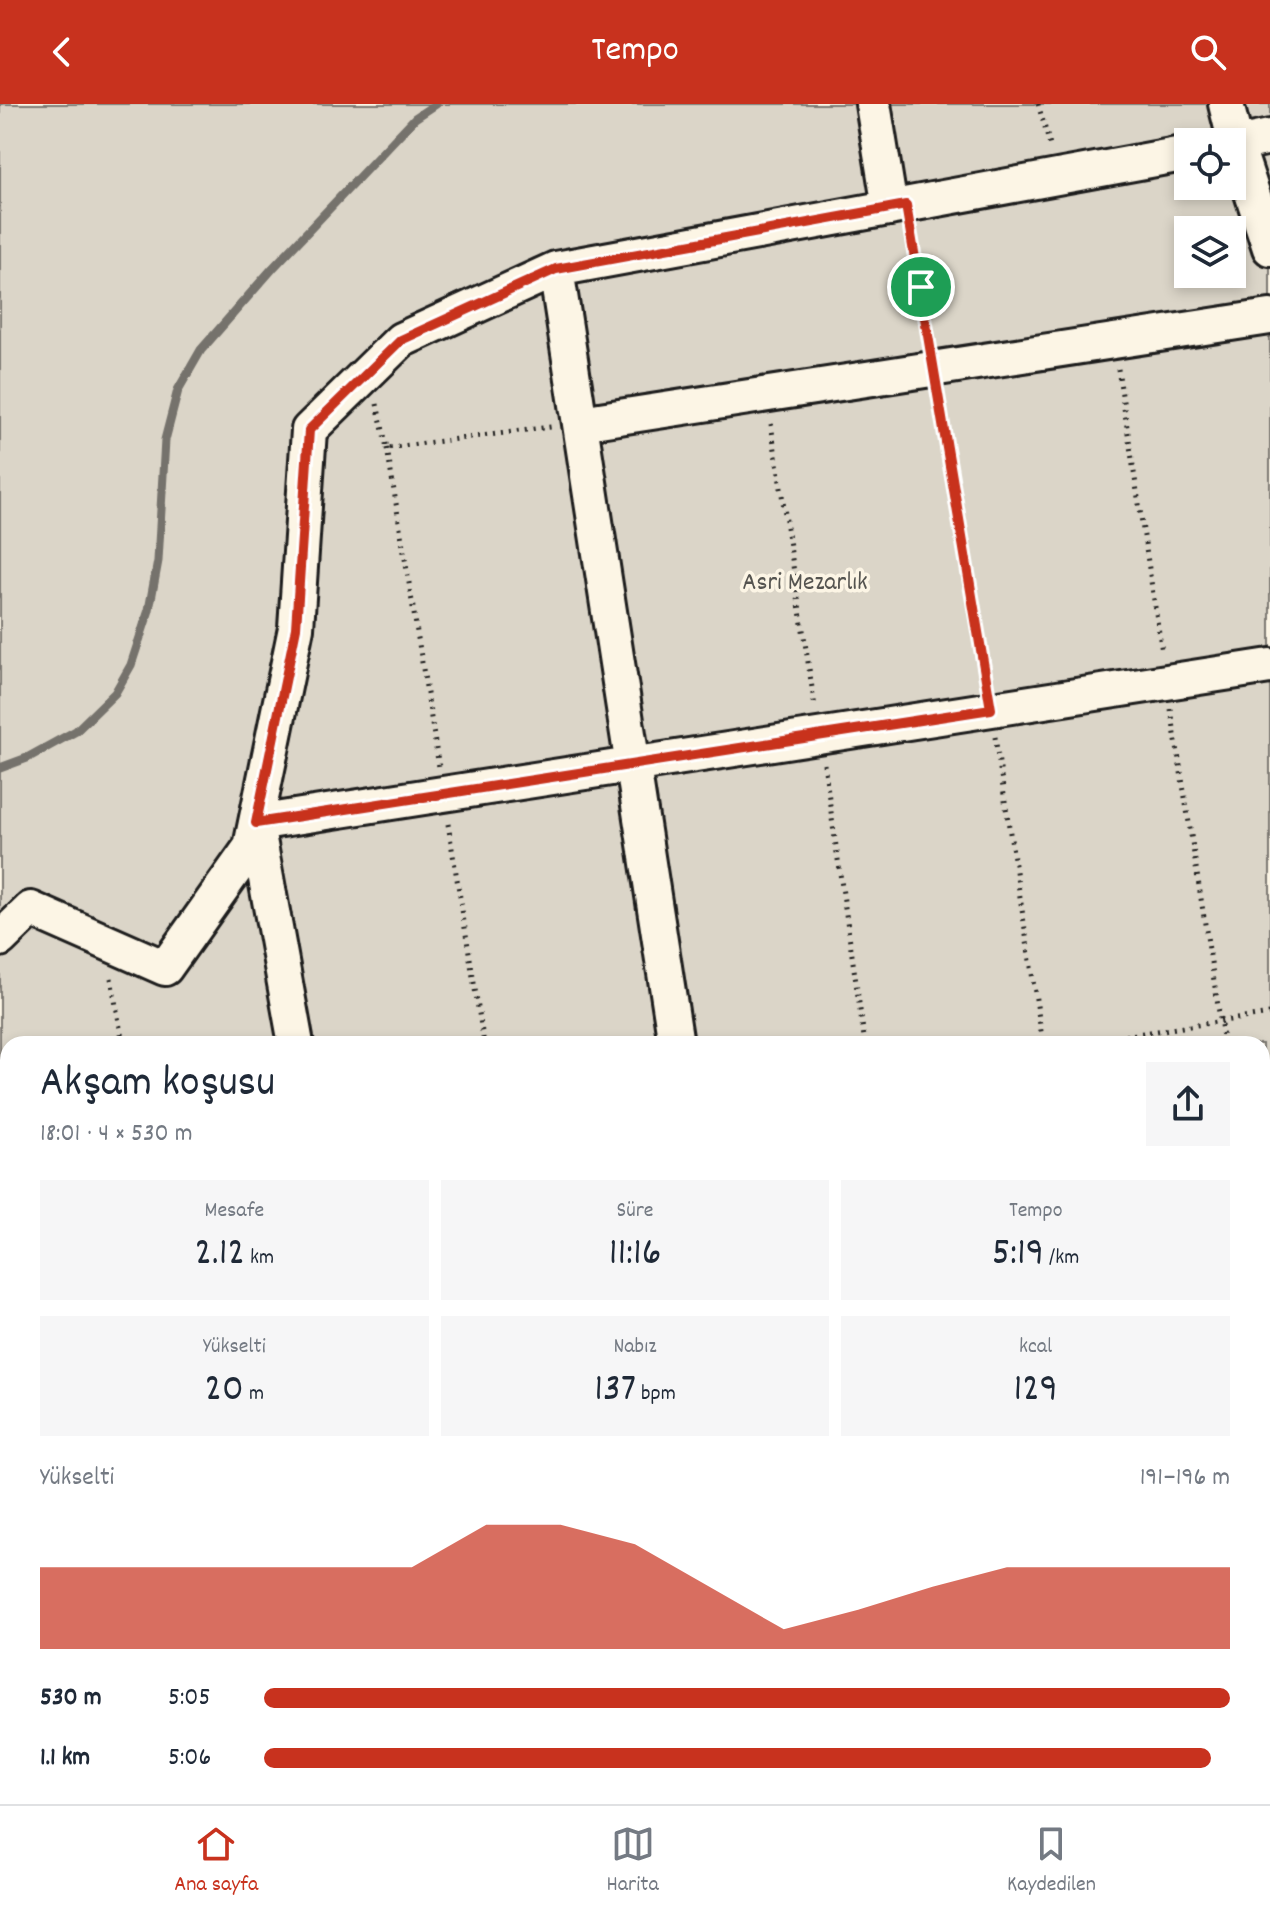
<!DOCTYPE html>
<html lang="tr">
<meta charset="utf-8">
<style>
:root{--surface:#fff;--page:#f6f6f7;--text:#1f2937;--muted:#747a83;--line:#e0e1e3;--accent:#c8321e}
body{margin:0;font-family:Dekko,sans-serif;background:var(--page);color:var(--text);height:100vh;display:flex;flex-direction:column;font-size:30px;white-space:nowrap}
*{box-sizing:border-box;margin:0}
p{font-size:26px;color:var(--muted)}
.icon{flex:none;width:44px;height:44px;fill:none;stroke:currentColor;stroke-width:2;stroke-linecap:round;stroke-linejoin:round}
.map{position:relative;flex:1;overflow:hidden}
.details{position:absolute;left:0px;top:932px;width:1270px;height:768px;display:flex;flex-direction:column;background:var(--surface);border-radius:24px 24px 0 0;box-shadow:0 4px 12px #0003}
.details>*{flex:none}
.fabs{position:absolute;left:1174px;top:24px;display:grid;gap:16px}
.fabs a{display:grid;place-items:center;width:72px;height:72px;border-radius:0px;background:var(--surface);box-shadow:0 4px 12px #0003;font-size:40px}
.pin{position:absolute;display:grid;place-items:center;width:68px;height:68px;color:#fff;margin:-34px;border:4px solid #fff;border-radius:50%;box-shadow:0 2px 8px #0007}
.round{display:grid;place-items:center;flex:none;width:84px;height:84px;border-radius:0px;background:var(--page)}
.head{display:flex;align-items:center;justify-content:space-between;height:136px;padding:0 40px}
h1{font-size:44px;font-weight:600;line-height:60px}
.metrics{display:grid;grid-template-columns:repeat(3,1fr);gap:12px;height:136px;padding:8px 40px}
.metrics div{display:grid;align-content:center;border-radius:0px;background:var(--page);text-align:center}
.metrics b{font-size:40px;font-weight:600}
.metrics small{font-size:22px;font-weight:400}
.metrics p{font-size:22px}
.chart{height:224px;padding:16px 40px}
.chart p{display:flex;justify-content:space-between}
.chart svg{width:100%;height:144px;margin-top:8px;fill:var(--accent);opacity:.7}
ul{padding:0 40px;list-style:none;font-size:26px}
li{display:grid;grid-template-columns:128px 96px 1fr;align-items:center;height:60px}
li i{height:20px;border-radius:10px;background:var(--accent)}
header{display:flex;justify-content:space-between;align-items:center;height:104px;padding:0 40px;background:var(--accent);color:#fff;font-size:36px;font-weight:600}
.menu{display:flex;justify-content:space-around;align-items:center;height:112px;border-top:2px solid var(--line);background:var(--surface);font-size:22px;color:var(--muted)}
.menu a{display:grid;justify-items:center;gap:4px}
.menu .selected{color:var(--accent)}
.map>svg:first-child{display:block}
.green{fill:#dbd5c8;stroke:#7c7872;stroke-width:2;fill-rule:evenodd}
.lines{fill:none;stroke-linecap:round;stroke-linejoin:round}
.stream{stroke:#75726c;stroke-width:9}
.minor-casing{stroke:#1c1c1c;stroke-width:40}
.path{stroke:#1c1c1c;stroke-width:5;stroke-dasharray:2 6;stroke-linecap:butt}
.minor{stroke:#fcf5e5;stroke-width:34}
.route-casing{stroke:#fff;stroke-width:16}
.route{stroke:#c8321e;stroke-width:10}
.labels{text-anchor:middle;stroke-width:7;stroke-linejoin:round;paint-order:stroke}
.park-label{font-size:26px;fill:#555450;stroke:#fcf5e5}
</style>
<header><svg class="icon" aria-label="back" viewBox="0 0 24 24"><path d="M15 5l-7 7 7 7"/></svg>Tempo<svg class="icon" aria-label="search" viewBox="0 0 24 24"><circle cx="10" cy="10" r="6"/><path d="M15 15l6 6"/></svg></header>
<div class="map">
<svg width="1270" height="1700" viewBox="0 0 1270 1700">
<rect width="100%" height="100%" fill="#fcf5e5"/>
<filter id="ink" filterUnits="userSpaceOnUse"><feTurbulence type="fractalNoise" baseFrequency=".0125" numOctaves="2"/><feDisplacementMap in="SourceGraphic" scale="16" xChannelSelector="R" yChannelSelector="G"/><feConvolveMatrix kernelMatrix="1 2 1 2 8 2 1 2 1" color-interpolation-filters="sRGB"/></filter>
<g filter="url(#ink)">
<!-- green -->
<path class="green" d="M0,0H1270V1700H0ZM1188,38H1232V82H1188ZM1188,126H1232V170H1188ZM8,940H1262V1692H8Z"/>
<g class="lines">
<!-- stream -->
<path class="stream" d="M0,664L27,654L76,627L115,589L131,561L149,506L158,457L165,336L178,286L201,246L273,164L415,14L436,0"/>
<defs>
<path id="minor" d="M873,0L890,104
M1226,0L1236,40L1270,144
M1232,41L1270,33
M580,319L1270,213
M0,835L31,805L165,864L251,743L296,524L309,326L401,236L556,165
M296,940L256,719L1270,562
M676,940L556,165L1188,49
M0,1270L8,1318
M1262,1272L1270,1270
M0,1450L8,1448
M1262,1655L1270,1654
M68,1692L69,1700
M432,1692L433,1700
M787,1692L788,1700
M970,1700L1022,1692"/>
</defs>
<!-- minor casing -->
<use href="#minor" class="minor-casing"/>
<!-- path -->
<path class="path" d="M1038,0L1051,45
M912,132L930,236
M1118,265L1162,548
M940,293L986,575
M377,300L387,344L551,323
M771,320L815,603
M387,344L439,663
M1171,605L1224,940
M995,633L1043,940
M824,660L865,940
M448,720L484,940
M111,874L123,940
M1070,940L1270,910
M0,1102L8,1101
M1262,1203L1268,1241
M251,1692L252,1700
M606,1692L607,1700
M1163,1692L1164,1700"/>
<!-- minor -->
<use href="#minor" class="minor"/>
</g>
</g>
<g class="lines" filter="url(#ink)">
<defs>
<path id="route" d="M906,101L991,605L256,719L296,524L309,326L401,236L556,165Z"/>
</defs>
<!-- route casing -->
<use href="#route" class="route-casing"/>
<!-- route -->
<use href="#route" class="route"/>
</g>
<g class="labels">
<!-- park labels -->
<g class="park-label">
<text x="805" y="485">Asri Mezarlık</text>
</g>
</g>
</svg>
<div class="fabs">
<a><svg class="icon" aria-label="locate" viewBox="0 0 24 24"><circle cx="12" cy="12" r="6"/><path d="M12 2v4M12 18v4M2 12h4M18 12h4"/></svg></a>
<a><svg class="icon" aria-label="layers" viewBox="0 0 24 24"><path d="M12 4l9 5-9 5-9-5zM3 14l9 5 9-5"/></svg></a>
</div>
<div class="pin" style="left:921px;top:183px;background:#1e9e55"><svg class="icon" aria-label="arrive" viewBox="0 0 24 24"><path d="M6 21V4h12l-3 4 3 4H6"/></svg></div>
<section class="details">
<div class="head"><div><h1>Akşam koşusu</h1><p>18:01 · 4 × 530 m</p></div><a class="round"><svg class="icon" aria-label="share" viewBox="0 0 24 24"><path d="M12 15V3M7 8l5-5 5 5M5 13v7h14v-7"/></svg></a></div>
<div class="metrics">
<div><p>Mesafe</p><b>2.12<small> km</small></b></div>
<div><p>Süre</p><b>11:16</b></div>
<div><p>Tempo</p><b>5:19<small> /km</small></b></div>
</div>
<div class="metrics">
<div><p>Yükselti</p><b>20<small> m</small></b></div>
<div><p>Nabız</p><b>137<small> bpm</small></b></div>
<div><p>kcal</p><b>129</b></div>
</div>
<div class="chart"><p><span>Yükselti</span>191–196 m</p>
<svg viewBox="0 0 160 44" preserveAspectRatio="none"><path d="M0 44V19L10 19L20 19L30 19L40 19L50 19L60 6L70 6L80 12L90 25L100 38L110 32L120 25L130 19L140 19L150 19L160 19V44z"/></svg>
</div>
<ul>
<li><b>530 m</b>5:05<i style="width:100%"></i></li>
<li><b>1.1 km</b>5:06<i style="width:98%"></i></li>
</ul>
</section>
</div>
<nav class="menu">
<a class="selected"><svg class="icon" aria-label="home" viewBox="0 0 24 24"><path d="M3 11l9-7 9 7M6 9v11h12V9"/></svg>Ana sayfa</a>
<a><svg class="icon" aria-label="map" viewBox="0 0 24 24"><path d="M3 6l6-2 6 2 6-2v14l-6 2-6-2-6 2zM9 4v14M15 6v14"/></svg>Harita</a>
<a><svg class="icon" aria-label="saved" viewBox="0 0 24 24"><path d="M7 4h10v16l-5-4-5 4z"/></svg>Kaydedilen</a>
</nav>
